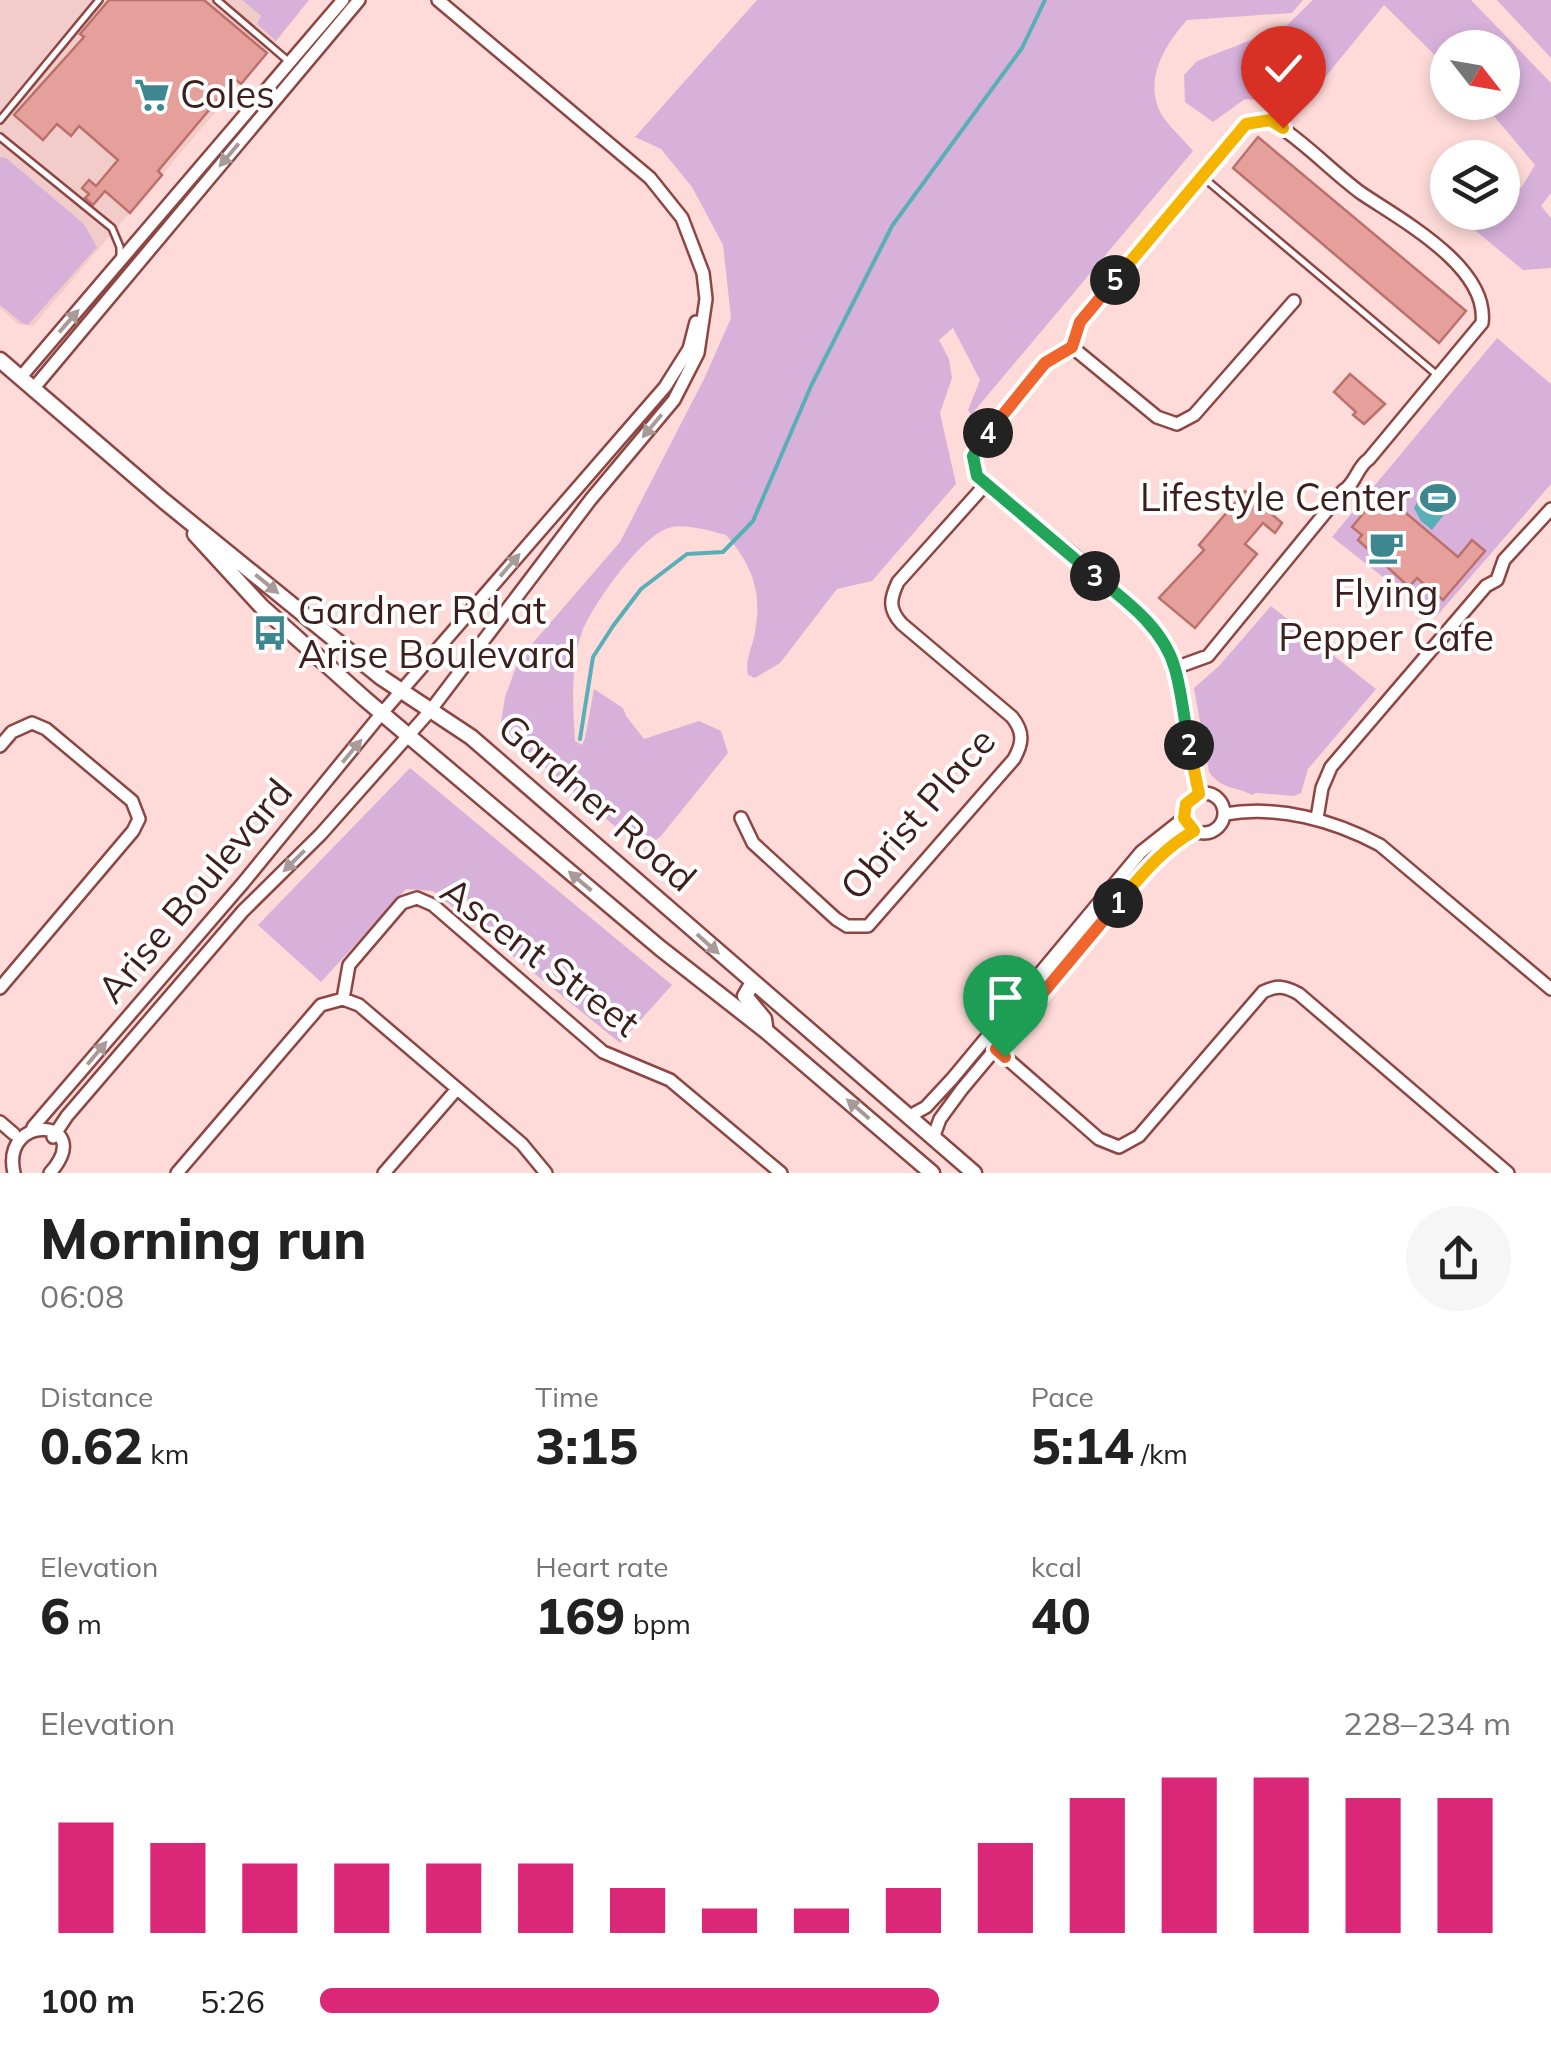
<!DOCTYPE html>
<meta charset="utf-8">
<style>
:root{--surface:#fff;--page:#f6f6f6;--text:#222;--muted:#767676;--accent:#db2777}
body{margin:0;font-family:Mulish,sans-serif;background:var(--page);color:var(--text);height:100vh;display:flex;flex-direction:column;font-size:38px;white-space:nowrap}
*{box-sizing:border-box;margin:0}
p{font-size:32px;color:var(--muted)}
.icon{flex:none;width:55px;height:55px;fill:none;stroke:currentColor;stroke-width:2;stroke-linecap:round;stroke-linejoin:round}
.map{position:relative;height:1173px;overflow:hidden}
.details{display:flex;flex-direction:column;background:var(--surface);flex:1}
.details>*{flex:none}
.needle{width:65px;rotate:121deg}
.controls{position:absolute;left:1430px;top:30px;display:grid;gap:20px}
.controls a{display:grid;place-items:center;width:90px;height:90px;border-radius:50%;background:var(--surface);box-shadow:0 5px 15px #0003;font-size:50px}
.pin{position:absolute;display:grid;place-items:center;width:85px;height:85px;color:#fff;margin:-102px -42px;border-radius:50% 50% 50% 0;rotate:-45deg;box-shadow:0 0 10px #0007}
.pin .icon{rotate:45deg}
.km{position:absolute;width:50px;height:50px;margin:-25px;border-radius:50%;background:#222;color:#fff;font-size:28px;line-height:50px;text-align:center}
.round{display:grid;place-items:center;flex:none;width:105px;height:105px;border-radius:52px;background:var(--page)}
.head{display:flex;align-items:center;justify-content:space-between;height:170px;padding:0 40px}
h1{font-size:55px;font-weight:800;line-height:75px}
.figures{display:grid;grid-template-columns:repeat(3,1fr);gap:15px;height:170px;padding:10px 40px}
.figures div{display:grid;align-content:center}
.figures b{font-size:50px;font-weight:800}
.figures small{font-size:28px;font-weight:400}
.figures p{font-size:28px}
.chart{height:280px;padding:20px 40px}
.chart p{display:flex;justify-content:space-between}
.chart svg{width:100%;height:180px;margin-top:10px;stroke:var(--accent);stroke-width:6}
ul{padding:0 40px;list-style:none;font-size:32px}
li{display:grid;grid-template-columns:160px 120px 1fr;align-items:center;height:75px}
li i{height:25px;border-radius:12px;background:var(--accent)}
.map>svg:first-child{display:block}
.built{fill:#f1ccc9}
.green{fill:#d8b1db}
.water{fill:#59afb8}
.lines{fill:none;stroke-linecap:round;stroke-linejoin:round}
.stream{stroke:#59afb8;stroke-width:4}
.building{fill:#e6a09b;stroke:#bb706b;stroke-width:2.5}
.service-casing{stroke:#8d4643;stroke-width:10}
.minor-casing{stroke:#8d4643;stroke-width:16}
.tertiary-casing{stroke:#8d4643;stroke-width:19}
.service{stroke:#fff;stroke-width:5}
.minor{stroke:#fff;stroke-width:11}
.tertiary{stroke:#fff;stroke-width:14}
.oneway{fill:#a89a99}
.split-1-casing{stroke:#fff;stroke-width:20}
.split-2-casing{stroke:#fff;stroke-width:20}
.split-3-casing{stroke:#fff;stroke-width:20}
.split-4-casing{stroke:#fff;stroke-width:20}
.split-5-casing{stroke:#fff;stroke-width:20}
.split-6-casing{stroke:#fff;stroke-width:20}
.split-1{stroke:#f0652b;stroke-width:12}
.split-2{stroke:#f5b400;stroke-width:12}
.split-3{stroke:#22a559;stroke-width:12}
.split-4{stroke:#22a559;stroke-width:12}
.split-5{stroke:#f0652b;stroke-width:12}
.split-6{stroke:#f5b400;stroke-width:12}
.labels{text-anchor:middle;stroke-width:8;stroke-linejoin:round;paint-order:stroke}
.poi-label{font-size:38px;fill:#3d1f1d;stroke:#fff;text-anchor:start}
.street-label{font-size:38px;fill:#3d1f1d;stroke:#fff}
</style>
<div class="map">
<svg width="1551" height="1173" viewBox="0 0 1551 1173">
<rect width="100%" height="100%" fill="#fedbd8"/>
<!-- built -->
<path class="built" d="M0,0H242L262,16L258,24L276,41L33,326L18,324L0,308Z"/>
<!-- green -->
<path class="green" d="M242,0H309L276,41L257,24L261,16Z
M757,0H1303L1292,13L1187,20C1167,43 1146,74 1158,107C1163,122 1183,138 1193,151L971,415L968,410L980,380L953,328L939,340L949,359L952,378L940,413L956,484L872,581L837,589L780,663L755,678L748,675C745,661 751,650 754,637C763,595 754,567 726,535C711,531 687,524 672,527C643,532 592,606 582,632C570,666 573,706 575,741L582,745L585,738L594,689L623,708L626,716L644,739L699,721L721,731L728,753L661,836L643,850L500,729L505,697L519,659L620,542L704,379L731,318L723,245L692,187L661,149L635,137Z
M1313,0H1471L1551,83V193L1541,206L1551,218V268L1523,270L1454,213L1502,212L1503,191L1521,188L1535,165L1483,103L1502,102V48H1448L1447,67L1384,5L1304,103L1245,99L1213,122L1185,102L1184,75L1197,61L1285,27Z
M1497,0H1551V58Z
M0,157L6,158L84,224L97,247L28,325L22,323L0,305Z
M1497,338L1551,384V484L1435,618L1332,537Z
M1271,606L1376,689L1308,769L1301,793L1294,796L1256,793L1252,795C1236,786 1222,790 1209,772L1194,688L1219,666Z
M410,768L672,985L620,1043L433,891L406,889L321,982L258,925Z"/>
<!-- water -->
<path class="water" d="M1442,483L1452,491L1447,497L1454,502L1432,530L1421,521L1414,508L1427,485L1435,491Z"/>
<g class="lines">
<!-- stream -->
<path class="stream" d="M580,739L593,657L613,626L641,589L687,554L723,552L753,521L811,386L892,226L1022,48L1045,0"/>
</g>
<!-- building -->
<path class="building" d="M109,0H204L267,53L241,84L235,79L158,171L162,175L130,213L105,191L93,205L85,198L89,194L82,188L89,180L96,186L118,160L79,126L71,136L57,124L43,140L14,115L84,37L80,34Z
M1258,137L1466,311L1439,343L1233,168Z
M1350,374L1385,404L1364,424L1353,415L1356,412L1334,392Z
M1245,491L1282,523L1275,533L1263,523L1245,544L1257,554L1195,628L1159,598L1204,550L1199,545Z
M1381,492L1458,557L1472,540L1485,551L1443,600L1417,578L1409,587L1358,540L1362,535L1352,527Z"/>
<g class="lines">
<defs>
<path id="service" d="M217,0L287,60
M0,120L99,0
M0,137L112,228L120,247V256
M1204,178L1436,374"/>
<path id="minor" d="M1072,347L1157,417L1177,424L1194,415L1294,301
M20,378L343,0
M33,389L359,0
M1175,668L1208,656L1343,491C1357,482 1356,468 1369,459L1482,323C1489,267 1401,220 1361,193C1330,170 1303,140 1270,120L1247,123L1236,135L1080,322L1072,347L1045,363L976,447C971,463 974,472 985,485C1035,526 1153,607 1174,665C1187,703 1190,753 1199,794
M0,746L12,732L32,723L46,729L132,801L139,819L133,831L0,988
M1184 813a20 20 0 1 1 40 0a20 20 0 1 1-40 0Z
M1225,814C1278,805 1333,820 1380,845L1551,989
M741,818L753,843L836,919L847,926H868L1014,759C1023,743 1024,732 1012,717L902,624C888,609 890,599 898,582L985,485
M1317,818L1322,788L1331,767L1486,586L1497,580L1504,560L1551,509
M343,999L349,965L402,903L417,898L433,905L603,1052L670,1080L781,1173
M996,1049L1099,1139L1119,1147L1139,1136L1263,992C1277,985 1285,986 1299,994L1508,1173
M908,1117L926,1107L952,1079L1141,852L1184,818
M0,1122L14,1134
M33,1127L243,883L382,713L665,387L689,349L696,322
M53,1137L67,1116L243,911L321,834L430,711L591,499L674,400L698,353L706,299L703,273L682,218L650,178L438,0
M933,1138L940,1119L962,1089L1153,861L1172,843L1193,831
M14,1173C0,1111 98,1119 50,1173
M177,1173L321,1005L343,999L359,1005L522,1144L546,1173
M384,1173L457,1089"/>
<path id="tertiary" d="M0,360L164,501L382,678L471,737L974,1173
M195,534L261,606L365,699L660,948L766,1031L932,1173
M752,984L745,996L764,1019L765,1026"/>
</defs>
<!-- service casing -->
<use href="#service" class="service-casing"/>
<!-- minor casing -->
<use href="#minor" class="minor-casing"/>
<!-- tertiary casing -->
<use href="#tertiary" class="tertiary-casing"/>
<!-- service -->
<use href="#service" class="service"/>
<!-- minor -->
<use href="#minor" class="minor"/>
<!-- tertiary -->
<use href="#tertiary" class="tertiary"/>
</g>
<!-- one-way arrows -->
<defs><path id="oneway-solid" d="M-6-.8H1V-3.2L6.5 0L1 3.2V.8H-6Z" transform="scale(2.5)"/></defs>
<g class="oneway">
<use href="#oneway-solid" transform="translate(229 155) rotate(130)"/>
<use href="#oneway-solid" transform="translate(69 321) rotate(-49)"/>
<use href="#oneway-solid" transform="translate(652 426) rotate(130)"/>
<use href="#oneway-solid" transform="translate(510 565) rotate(-49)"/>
<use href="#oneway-solid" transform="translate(267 584) rotate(39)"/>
<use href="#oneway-solid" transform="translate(352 751) rotate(-50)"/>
<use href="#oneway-solid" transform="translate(294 861) rotate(135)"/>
<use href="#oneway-solid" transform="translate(580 881) rotate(-140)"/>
<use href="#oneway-solid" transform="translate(708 944) rotate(42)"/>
<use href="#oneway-solid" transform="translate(97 1053) rotate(-50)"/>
<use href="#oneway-solid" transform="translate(858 1109) rotate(-139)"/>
</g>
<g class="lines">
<defs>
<path id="split-1" d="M1005,1057L996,1049L1118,903"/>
<path id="split-2" d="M1118,903C1141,876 1162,849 1194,831L1184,818L1186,804L1199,794L1189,745"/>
<path id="split-3" d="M1095,576C1126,601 1164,628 1175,669C1182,693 1184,720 1189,745"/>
<path id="split-4" d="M988,433L973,456L977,476L1095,576"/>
<path id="split-5" d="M988,433L1045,363L1072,347L1080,322L1115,280"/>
<path id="split-6" d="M1115,280L1246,124L1270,120L1283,128"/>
</defs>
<!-- split-1 casing -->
<use href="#split-1" class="split-1-casing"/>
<!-- split-2 casing -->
<use href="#split-2" class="split-2-casing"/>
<!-- split-3 casing -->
<use href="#split-3" class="split-3-casing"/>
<!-- split-4 casing -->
<use href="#split-4" class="split-4-casing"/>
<!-- split-5 casing -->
<use href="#split-5" class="split-5-casing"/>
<!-- split-6 casing -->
<use href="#split-6" class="split-6-casing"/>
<!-- split-1 -->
<use href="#split-1" class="split-1"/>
<!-- split-2 -->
<use href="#split-2" class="split-2"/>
<!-- split-3 -->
<use href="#split-3" class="split-3"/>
<!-- split-4 -->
<use href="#split-4" class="split-4"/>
<!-- split-5 -->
<use href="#split-5" class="split-5"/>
<!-- split-6 -->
<use href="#split-6" class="split-6"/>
</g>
<!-- icons -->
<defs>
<symbol id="supermarket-bare" viewBox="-9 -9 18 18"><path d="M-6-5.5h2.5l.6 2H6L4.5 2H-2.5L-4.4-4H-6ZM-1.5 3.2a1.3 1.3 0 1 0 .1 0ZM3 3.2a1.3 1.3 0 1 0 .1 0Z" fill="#3f878e" stroke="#fff" stroke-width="2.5" paint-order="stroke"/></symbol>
<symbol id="stadium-bare" viewBox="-9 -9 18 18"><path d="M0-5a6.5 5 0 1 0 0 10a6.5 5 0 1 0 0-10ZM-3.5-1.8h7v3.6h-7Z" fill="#3f878e" stroke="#fff" stroke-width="2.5" paint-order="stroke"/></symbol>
<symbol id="cafe-bare" viewBox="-9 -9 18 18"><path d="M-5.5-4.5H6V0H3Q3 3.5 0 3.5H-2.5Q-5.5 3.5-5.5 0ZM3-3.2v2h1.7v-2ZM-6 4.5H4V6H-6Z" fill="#3f878e" stroke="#fff" stroke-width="2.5" paint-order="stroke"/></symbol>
<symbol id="bus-bare" viewBox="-9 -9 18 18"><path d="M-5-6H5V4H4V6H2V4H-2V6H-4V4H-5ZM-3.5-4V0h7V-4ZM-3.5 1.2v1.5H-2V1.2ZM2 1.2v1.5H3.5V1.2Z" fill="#3f878e" stroke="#fff" stroke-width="2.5" paint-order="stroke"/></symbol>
</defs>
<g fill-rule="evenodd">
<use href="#supermarket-bare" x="127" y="70" width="50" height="50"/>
<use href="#stadium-bare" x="1413" y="473" width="50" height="50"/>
<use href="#cafe-bare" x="1361" y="522" width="50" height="50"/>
<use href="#bus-bare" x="245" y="608" width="50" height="50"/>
</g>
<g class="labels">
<!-- poi labels -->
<g class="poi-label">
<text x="180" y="108">Coles</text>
<text x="1410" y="511" text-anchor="end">Lifestyle Center</text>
<text x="1386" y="607" text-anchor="middle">Flying<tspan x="1386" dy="44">Pepper Cafe</tspan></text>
<text x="298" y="624">Gardner Rd at<tspan x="298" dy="44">Arise Boulevard</tspan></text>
</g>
<!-- street labels -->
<g class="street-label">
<text transform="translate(597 803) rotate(41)" y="13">Gardner Road</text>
<text transform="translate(918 814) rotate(-49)" y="13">Obrist Place</text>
<text transform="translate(195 891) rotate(-50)" y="13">Arise Boulevard</text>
<text transform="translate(540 957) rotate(37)" y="13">Ascent Street</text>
</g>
</g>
</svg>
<div class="controls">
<a><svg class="needle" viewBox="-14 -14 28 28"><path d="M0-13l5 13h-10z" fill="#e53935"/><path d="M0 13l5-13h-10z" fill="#767676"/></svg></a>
<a><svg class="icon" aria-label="layers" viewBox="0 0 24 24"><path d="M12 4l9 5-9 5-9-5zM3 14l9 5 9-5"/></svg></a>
</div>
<div class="pin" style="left:1005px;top:1057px;background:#1e9e55"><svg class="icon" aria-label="arrive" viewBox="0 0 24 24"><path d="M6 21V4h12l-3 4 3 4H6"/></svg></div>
<div class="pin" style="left:1283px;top:128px;background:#d93025"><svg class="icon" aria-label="check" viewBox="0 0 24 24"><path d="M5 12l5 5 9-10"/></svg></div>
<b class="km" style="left:1118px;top:903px">1</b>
<b class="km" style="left:1189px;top:745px">2</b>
<b class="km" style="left:1095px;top:576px">3</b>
<b class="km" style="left:988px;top:433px">4</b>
<b class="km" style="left:1115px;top:280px">5</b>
</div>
<section class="details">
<div class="head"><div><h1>Morning run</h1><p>06:08</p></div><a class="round"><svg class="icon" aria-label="share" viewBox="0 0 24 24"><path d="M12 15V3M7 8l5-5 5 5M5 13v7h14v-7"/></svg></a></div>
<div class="figures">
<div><p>Distance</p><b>0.62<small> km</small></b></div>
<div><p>Time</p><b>3:15</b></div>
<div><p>Pace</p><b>5:14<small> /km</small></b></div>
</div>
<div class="figures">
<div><p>Elevation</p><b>6<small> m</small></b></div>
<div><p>Heart rate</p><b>169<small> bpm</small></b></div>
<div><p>kcal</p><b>40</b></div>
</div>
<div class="chart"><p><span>Elevation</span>228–234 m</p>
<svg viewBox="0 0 160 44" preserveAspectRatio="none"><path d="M5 44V17M15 44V22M25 44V27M35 44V27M45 44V27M55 44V27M65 44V33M75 44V38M85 44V38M95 44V33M105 44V22M115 44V11M125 44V6M135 44V6M145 44V11M155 44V11"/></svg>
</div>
<ul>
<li><b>100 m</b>5:26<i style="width:52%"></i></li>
</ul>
</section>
